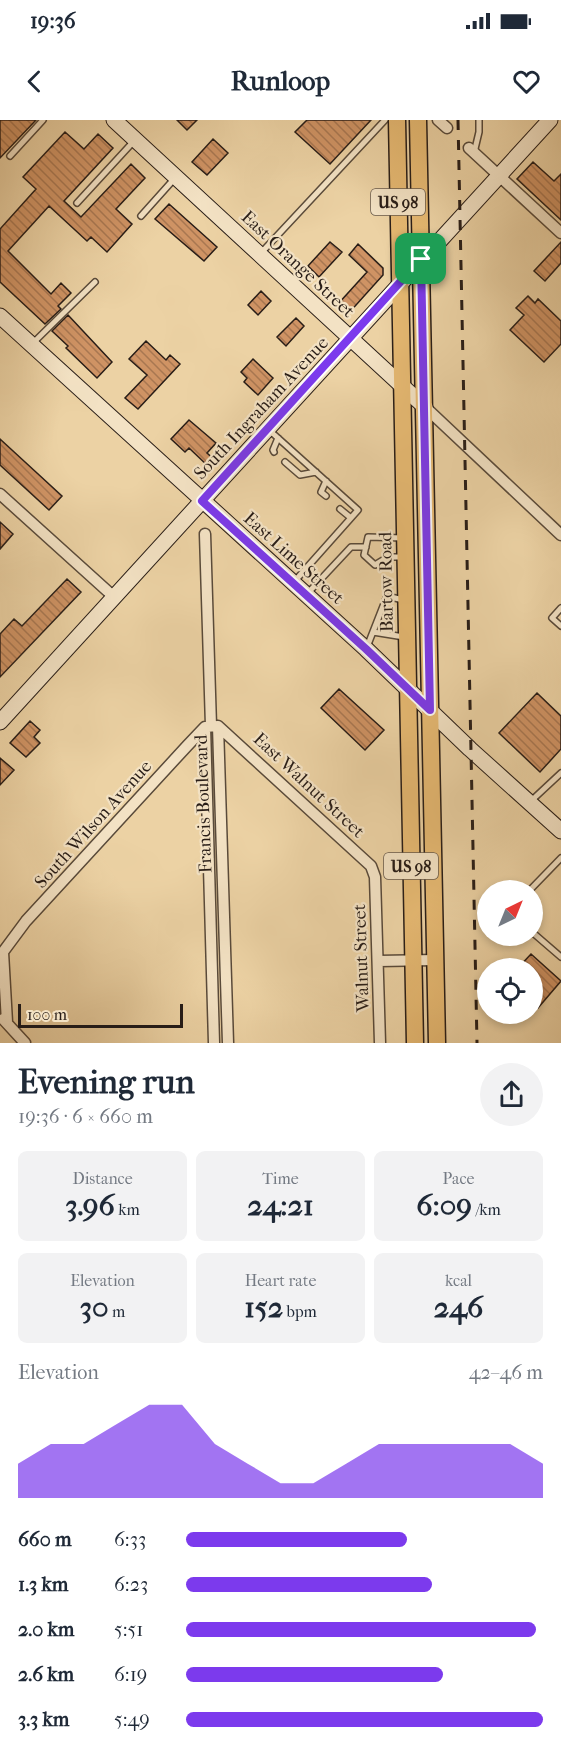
<!DOCTYPE html>
<meta charset="utf-8">
<style>
:root{--surface:#fff;--page:#f2f2f3;--text:#1f2937;--muted:#747a83;--accent:#7c3aed}
body{margin:0;font-family:"IM FELL French Canon",serif;background:var(--page);color:var(--text);height:100vh;display:flex;flex-direction:column;font-size:22px;white-space:nowrap}
*{box-sizing:border-box;margin:0}
p{font-size:20px;color:var(--muted)}
.icon{flex:none;width:33px;height:33px;fill:none;stroke:currentColor;stroke-width:2;stroke-linecap:round;stroke-linejoin:round}
.map{position:relative;height:923px;overflow:hidden}
.drawer{display:flex;flex-direction:column;background:var(--surface);flex:1}
.drawer>*{flex:none}
.needle{width:39px;rotate:43deg}
.buttons{position:absolute;left:477px;top:760px;display:grid;gap:12px}
.buttons a{display:grid;place-items:center;width:66px;height:66px;border-radius:50%;background:var(--surface);box-shadow:0 3px 9px #0003;font-size:30px}
.scale{position:absolute;left:18px;bottom:15px;width:165px;box-sizing:border-box;padding-left:6px;border:3px solid #281d17;border-top:0;font-size:16px;line-height:21px;white-space:nowrap;color:#281d17;-webkit-text-stroke:4px #f3e2c4;paint-order:stroke}
.pin{position:absolute;display:grid;place-items:center;width:51px;height:51px;color:#fff;margin:-26px;border-radius:12px;box-shadow:0 3px 9px #0006}
.round{display:grid;place-items:center;flex:none;width:63px;height:63px;border-radius:32px;background:var(--page)}
.summary{display:flex;align-items:center;justify-content:space-between;height:102px;padding:0 18px}
h1{font-size:33px;font-weight:800;line-height:45px}
.figures{display:grid;grid-template-columns:repeat(3,1fr);gap:9px;height:102px;padding:6px 18px}
.figures div{display:grid;align-content:center;border-radius:9px;background:var(--page);text-align:center}
.figures b{font-size:30px;font-weight:800}
.figures small{font-size:16px;font-weight:400}
.figures p{font-size:16px}
.chart{height:168px;padding:12px 18px}
.chart p{display:flex;justify-content:space-between}
.chart svg{width:100%;height:108px;margin-top:6px;fill:var(--accent);opacity:.7}
ul{padding:0 18px;list-style:none;font-size:20px}
li{display:grid;grid-template-columns:96px 72px 1fr;align-items:center;height:45px}
li i{height:15px;border-radius:8px;background:var(--accent)}
.status{display:flex;justify-content:space-between;align-items:center;height:42px;padding:0 30px;background:var(--surface);direction:ltr}
.status svg{height:16px;fill:currentColor}
header{display:flex;justify-content:space-between;align-items:center;height:78px;padding:0 18px;background:var(--surface);font-size:27px;font-weight:800}
.map>svg:first-child{display:block}
.building{fill:url(#building-back-hatch);stroke:#281d17;stroke-width:1.5}
.lines{fill:none;stroke-linecap:round;stroke-linejoin:round}
.lane-casing{stroke:#594a3a;stroke-width:8}
.street-casing{stroke:#594a3a;stroke-width:13}
.secondary-casing{stroke:#281d17;stroke-width:17}
.primary-casing{stroke:#281d17;stroke-width:19}
.lane{stroke:#f3e2c4;stroke-width:5}
.street{stroke:#f3e2c4;stroke-width:10}
.secondary{stroke:#f3e2c4;stroke-width:15}
.primary{stroke:#e6b972;stroke-width:16}
.rail{stroke:#281d17;stroke-width:3;stroke-dasharray:10 10;stroke-linecap:butt}
.route-casing{stroke:#fff;stroke-width:12}
.route{stroke:#7c3aed;stroke-width:8}
.labels{text-anchor:middle;stroke-width:4.5;stroke-linejoin:round;paint-order:stroke}
.shield{fill:#f3e2c4;stroke:#65584b;stroke-width:1.5}
.shield-label{font-size:16px;font-weight:bold;fill:#281d17}
.street-label{font-size:18px;fill:#281d17;stroke:#f3e2c4}
</style>
<div class="status"><b>19:36</b><svg viewBox="0 0 49 12"><path d="M0 12V9h3v3zM5 12V6h3v6zM10 12V3h3v9zM15 12V0h3v12zM26 1h20v11H26zM47 4h2v5h-2z"/></svg></div>
<header><svg class="icon" aria-label="back" viewBox="0 0 24 24"><path d="M15 5l-7 7 7 7"/></svg>Runloop<svg class="icon" aria-label="heart" viewBox="0 0 24 24"><path d="M12 20l-8-8c-3-5 5-10 8-4 3-6 11-1 8 4z"/></svg></header>
<div class="map">
<svg width="561" height="923" viewBox="0 0 561 923">
<defs>
<pattern id="building-back-hatch" width="6" height="6" patternUnits="userSpaceOnUse" patternTransform="scale(1.5)"><rect width="6" height="6" fill="#cf9364"/><path d="M-1 5l2 2M0 0l6 6M5-1l2 2" fill="none" stroke="#a87751"/></pattern>
</defs>
<rect width="100%" height="100%" fill="#ecd2a4"/>
<filter id="stains"><feTurbulence type="fractalNoise" baseFrequency=".00333" numOctaves="4"/><feColorMatrix values="0 0 0 0 .2 0 0 0 0 .09 0 0 0 0 .02 0 0 0 .5 -.17"/></filter>
<radialGradient id="worn" r=".72"><stop offset=".6" stop-color="#630" stop-opacity="0"/><stop offset="1" stop-color="#630" stop-opacity=".3"/></radialGradient>
<!-- building -->
<path class="building" d="M0,0H36L0,38Z
M177,0H197L187,10Z
M307,0H371L330,44L295,12Z
M65,12L84,29L98,14L113,28L64,81L81,97L131,44L145,58L116,89L132,104L107,132L91,117L87,121L49,86L8,131L51,174L61,163L71,173L58,186L61,189L45,204L0,162V109L36,69L23,57Z
M213,19L228,33L207,55L192,42Z
M533,42L554,61L561,54V100L517,59Z
M169,84L217,127L204,141L155,99Z
M330,122L342,132L319,157L308,146Z
M561,122V143L545,161L534,151Z
M358,124L383,148V155L348,194L338,184L367,152L349,135Z
M261,171L271,181L258,195L248,185Z
M528,176L535,183L538,179L561,201V224L544,242L510,210L524,195L516,188Z
M68,195L112,242L97,258L66,228L68,226L52,211Z
M296,198L304,206L286,226L277,217Z
M146,221L166,240L170,235L180,244L138,289L125,278L147,255L129,239Z
M253,239L273,258L258,275L244,262L247,258L241,252Z
M189,300L216,323L207,333L216,341L210,348L189,328L185,332L171,319Z
M0,319L62,376L49,390L0,345Z
M0,402L13,414L0,429Z
M67,459L81,472L0,557V514L14,499L22,506Z
M339,569L384,610L365,630L321,588Z
M537,573L561,596V629L540,652L499,613Z
M30,601L40,610L34,617L40,623L26,637L10,623Z
M0,638L14,650L0,665Z
M531,834L561,861L538,888L532,884V849H517Z"/>
<g class="lines">
<defs>
<path id="lane" d="M474,33L479,12V0
M10,36L43,0
M77,83L134,21
M141,96L175,58
M261,133L385,0
M32,224L95,162
M269,310L358,390L294,462
M274,332L273,330L278,318
M285,342L300,355L316,352
M326,376L321,372L326,361
M340,389L351,398
M388,418V437
M404,418L368,417L364,435L375,445L388,437H404
M307,474L351,427H366
M561,488L552,498L561,506
M373,512L404,517
M367,527L387,476L403,480
M531,681L561,653
M529,771L561,738
M532,812L561,837"/>
<path id="street" d="M438,0L447,8
M469,28L561,113
M425,287L561,415
M0,374L114,477
M205,414L211,606
M218,606L371,746L375,757L380,923
M218,606L228,923
M205,607L214,923
M379,841L435,840
M3,899L25,923
M7,902L3,832L26,801L187,626L205,607L218,606"/>
<path id="secondary" d="M114,0L425,287
M0,196L366,529L470,629L561,711
M0,602L550,0"/>
<path id="primary" d="M397,0L415,923
M418,0L437,923"/>
</defs>
<!-- lane casing -->
<use href="#lane" class="lane-casing"/>
<!-- street casing -->
<use href="#street" class="street-casing"/>
<!-- secondary casing -->
<use href="#secondary" class="secondary-casing"/>
<!-- primary casing -->
<use href="#primary" class="primary-casing"/>
<!-- lane -->
<use href="#lane" class="lane"/>
<!-- street -->
<use href="#street" class="street"/>
<!-- secondary -->
<use href="#secondary" class="secondary"/>
<!-- primary -->
<use href="#primary" class="primary"/>
<!-- rail -->
<path class="rail" d="M458,0L477,923"/>
</g>
<g class="lines">
<defs>
<path id="route" d="M421,139L430,590L366,529L202,381Z"/>
</defs>
<!-- route casing -->
<use href="#route" class="route-casing"/>
<!-- route -->
<use href="#route" class="route"/>
</g>
<g class="labels">
<!-- shield labels -->
<g class="shield">
<rect x="371" y="69" width="54" height="26" rx="4.5"/>
<rect x="384" y="733" width="54" height="26" rx="4.5"/>
</g>
<g class="shield-label">
<text x="398" y="88">US 98</text>
<text x="411" y="752">US 98</text>
</g>
<!-- street labels -->
<g class="street-label">
<text transform="translate(298 144) rotate(43)" y="6">East Orange Street</text>
<text transform="translate(261 288) rotate(-47)" y="6">South Ingraham Avenue</text>
<text transform="translate(294 438) rotate(42)" y="6">East Lime Street</text>
<text transform="translate(386 462) rotate(-91)" y="6">Bartow Road</text>
<text transform="translate(309 665) rotate(43)" y="6">East Walnut Street</text>
<text transform="translate(203 684) rotate(-92)" y="6">Francis Boulevard</text>
<text transform="translate(93 704) rotate(-48)" y="6">South Wilson Avenue</text>
<text transform="translate(361 838) rotate(-92)" y="6">Walnut Street</text>
</g>
</g>
<rect width="100%" height="100%" filter="url(#stains)"/>
<rect width="100%" height="100%" fill="url(#worn)"/>
</svg>
<div class="buttons">
<a><svg class="needle" viewBox="-14 -14 28 28"><path d="M0-13l5 13h-10z" fill="#e53935"/><path d="M0 13l5-13h-10z" fill="#747a83"/></svg></a>
<a><svg class="icon" aria-label="locate" viewBox="0 0 24 24"><circle cx="12" cy="12" r="6"/><path d="M12 2v4M12 18v4M2 12h4M18 12h4"/></svg></a>
</div>
<div class="scale">100 m</div>
<div class="pin" style="left:421px;top:139px;background:#1e9e55"><svg class="icon" aria-label="arrive" viewBox="0 0 24 24"><path d="M6 21V4h12l-3 4 3 4H6"/></svg></div>
</div>
<section class="drawer">
<div class="summary"><div><h1>Evening run</h1><p>19:36 · 6 × 660 m</p></div><a class="round"><svg class="icon" aria-label="share" viewBox="0 0 24 24"><path d="M12 15V3M7 8l5-5 5 5M5 13v7h14v-7"/></svg></a></div>
<div class="figures">
<div><p>Distance</p><b>3.96<small> km</small></b></div>
<div><p>Time</p><b>24:21</b></div>
<div><p>Pace</p><b>6:09<small> /km</small></b></div>
</div>
<div class="figures">
<div><p>Elevation</p><b>30<small> m</small></b></div>
<div><p>Heart rate</p><b>152<small> bpm</small></b></div>
<div><p>kcal</p><b>246</b></div>
</div>
<div class="chart"><p><span>Elevation</span>42–46 m</p>
<svg viewBox="0 0 160 44" preserveAspectRatio="none"><path d="M0 44V30L10 22L20 22L30 14L40 6L50 6L60 22L70 30L80 38L90 38L100 30L110 22L120 22L130 22L140 22L150 22L160 30V44z"/></svg>
</div>
<ul>
<li><b>660 m</b>6:33<i style="width:62%"></i></li>
<li><b>1.3 km</b>6:23<i style="width:69%"></i></li>
<li><b>2.0 km</b>5:51<i style="width:98%"></i></li>
<li><b>2.6 km</b>6:19<i style="width:72%"></i></li>
<li><b>3.3 km</b>5:49<i style="width:100%"></i></li>
</ul>
</section>
